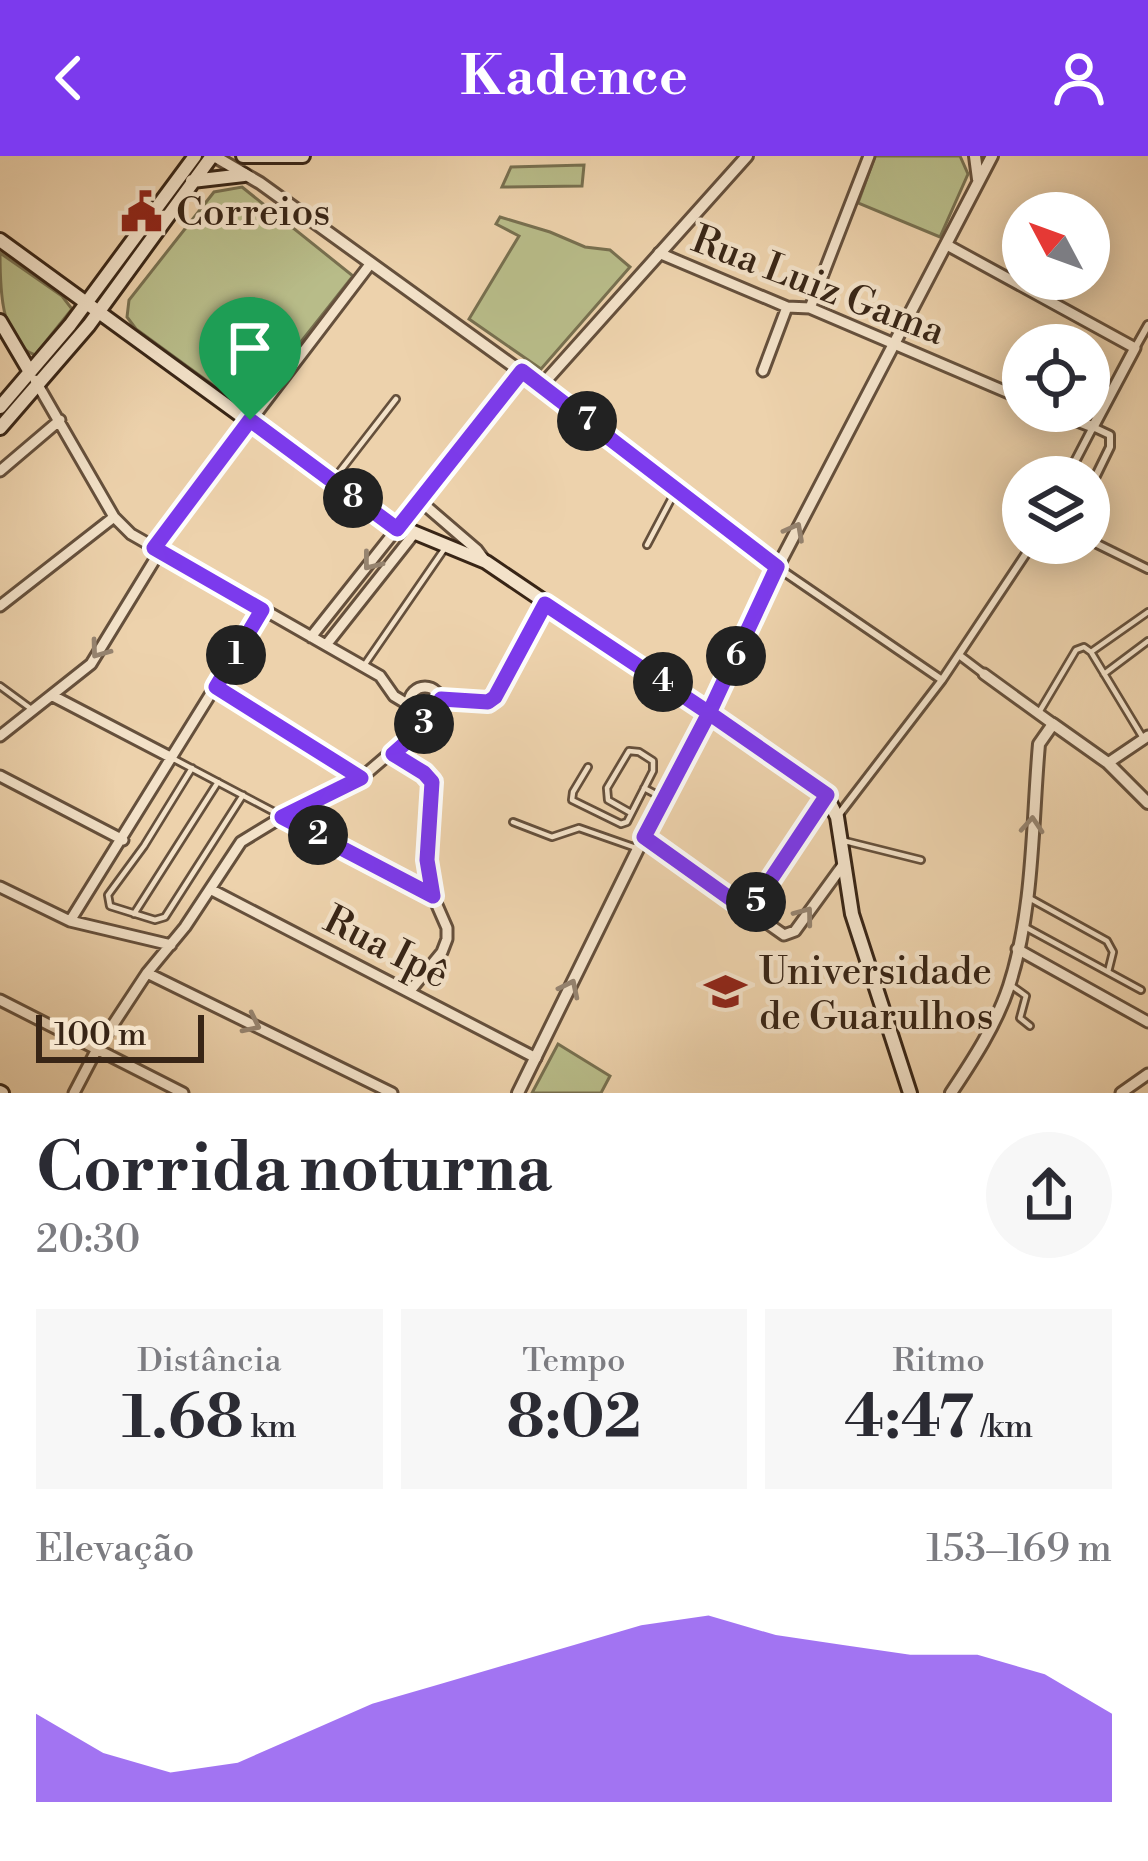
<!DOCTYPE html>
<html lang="pt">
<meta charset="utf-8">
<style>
:root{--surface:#fff;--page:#f7f7f7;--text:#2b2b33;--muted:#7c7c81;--accent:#7c3aed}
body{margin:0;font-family:"Libre Bodoni",serif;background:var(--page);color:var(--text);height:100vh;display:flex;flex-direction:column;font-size:45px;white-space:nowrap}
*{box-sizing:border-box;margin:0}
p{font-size:39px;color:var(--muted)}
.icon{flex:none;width:66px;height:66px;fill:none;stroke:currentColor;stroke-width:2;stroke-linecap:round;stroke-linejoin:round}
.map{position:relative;height:937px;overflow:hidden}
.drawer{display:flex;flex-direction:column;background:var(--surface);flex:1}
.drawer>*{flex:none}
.needle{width:78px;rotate:311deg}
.controls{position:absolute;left:1002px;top:36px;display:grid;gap:24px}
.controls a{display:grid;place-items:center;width:108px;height:108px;border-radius:50%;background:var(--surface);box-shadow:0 6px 30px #0003;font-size:60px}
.scale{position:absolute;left:36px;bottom:30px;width:168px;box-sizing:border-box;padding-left:12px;border:6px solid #382516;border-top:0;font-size:33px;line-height:42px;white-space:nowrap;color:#382516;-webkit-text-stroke:9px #f3e2c9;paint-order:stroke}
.pin{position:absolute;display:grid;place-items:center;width:102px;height:102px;color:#fff;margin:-123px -51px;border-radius:50% 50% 50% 0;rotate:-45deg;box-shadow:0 0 12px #0007}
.pin .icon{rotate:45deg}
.km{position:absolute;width:60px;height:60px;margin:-30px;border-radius:50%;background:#222;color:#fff;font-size:33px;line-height:60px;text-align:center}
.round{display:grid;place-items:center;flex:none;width:126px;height:126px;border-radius:63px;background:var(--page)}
.overview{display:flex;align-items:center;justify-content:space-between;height:204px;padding:0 36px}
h1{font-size:66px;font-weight:700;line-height:90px}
.stats{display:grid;grid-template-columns:repeat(3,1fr);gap:18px;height:204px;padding:12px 36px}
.stats div{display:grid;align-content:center;border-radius:0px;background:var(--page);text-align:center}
.stats b{font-size:60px;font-weight:700}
.stats small{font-size:33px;font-weight:400}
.stats p{font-size:33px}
.chart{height:336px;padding:24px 36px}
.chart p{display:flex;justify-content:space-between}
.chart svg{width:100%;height:216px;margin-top:12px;fill:var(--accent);opacity:.7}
header{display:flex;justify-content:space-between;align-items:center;height:156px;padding:0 36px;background:var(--accent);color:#fff;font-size:54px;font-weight:700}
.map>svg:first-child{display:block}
.green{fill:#b8bc89;stroke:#787050;stroke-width:3}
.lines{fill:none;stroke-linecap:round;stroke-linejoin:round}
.service-casing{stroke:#65503c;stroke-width:10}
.pedestrian-casing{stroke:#65503c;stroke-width:12}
.minor-casing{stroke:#65503c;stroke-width:15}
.tertiary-casing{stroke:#65503c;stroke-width:16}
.secondary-casing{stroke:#382516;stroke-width:18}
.service{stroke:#f3e2c9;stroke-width:4.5}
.pedestrian{stroke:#f3e2c9;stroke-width:6}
.minor{stroke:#f3e2c9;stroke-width:9}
.tertiary{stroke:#f3e2c9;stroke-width:10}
.secondary{stroke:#f3e2c9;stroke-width:12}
.oneway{stroke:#968470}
.route-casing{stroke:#fff;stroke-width:24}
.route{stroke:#7c3aed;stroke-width:15}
.labels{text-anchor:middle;stroke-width:9;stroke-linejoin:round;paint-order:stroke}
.poi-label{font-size:39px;fill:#382516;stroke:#f3e2c9;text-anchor:start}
.street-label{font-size:39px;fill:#382516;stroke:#f3e2c9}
</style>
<header><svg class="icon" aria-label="back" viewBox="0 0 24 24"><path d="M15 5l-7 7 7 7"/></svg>Kadence<svg class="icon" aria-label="person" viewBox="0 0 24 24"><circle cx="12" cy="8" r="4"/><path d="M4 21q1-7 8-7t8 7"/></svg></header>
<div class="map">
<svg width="1148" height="937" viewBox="0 0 1148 937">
<rect width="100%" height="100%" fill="#edd2ac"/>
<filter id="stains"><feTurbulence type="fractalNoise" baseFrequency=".00167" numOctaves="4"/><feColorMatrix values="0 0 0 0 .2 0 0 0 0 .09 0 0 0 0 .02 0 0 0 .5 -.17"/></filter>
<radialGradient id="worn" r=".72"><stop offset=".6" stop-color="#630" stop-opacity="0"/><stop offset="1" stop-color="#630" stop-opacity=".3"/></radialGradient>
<!-- green -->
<path class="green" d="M875,0H960L968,18L940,81L858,47Z
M584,9L582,30L502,31L511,11Z
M242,31L353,120L247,254L136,173L127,161L129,144L214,36Z
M500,61L550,76L585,91L610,94L630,111L541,213L469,163L519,80L496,68Z
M0,97L62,140L72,153L35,199C0,186 0,130 0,97Z
M558,888L610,920L601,937H532Z"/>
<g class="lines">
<defs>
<path id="service" d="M334,323L396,243
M647,389L675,336
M1091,496L1148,456
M363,511L445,392
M1104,518L1148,485
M0,530L34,555
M218,532L361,622
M1038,558L1076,494L1084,491L1091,496L1143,582
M172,602L278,658
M588,611L573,636L572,644L621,668L627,666L653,615V605L639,596L629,595L607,632L608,644L631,657
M192,612L144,690L108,739L110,750L155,764L165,761L243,639
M644,632L663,642
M513,666L552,681L579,672L639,693
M845,685L921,704
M1031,743L1107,785L1113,796L1108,816
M134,758L218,626
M1027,772L1141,834
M1012,830L1026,840L1020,862L1030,870"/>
<path id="pedestrian" d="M1135,192L1148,169
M1067,321L1093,271L1110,279V291L1089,334
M1089,384L1148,413
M777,411L942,524
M959,499L984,518
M837,661L942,524L1033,387
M749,756L827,639"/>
<path id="minor" d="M947,89L1135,192L1093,271L1051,255
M659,97L787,151L810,152L1023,243
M810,152L869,0
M763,215L787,151
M35,224L114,361L131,378L380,520L394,540L409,549
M0,315L60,264
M419,344L477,394L486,406
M154,392L371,107
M0,450L114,361
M311,481L522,215
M326,489L413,379
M984,518L1053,568
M409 547a16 16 0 1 1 32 0a16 16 0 1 1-32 0Z
M53,540L172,602
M441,543L487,546L495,541L545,448
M0,580L91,508L160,395
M402,587L410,554
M393,598L424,617L432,626L427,704L433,740L447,772V783L442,796L410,835
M1108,607L1148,580
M0,620L123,684
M282,661L433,740
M644,681L784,779L795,775L843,709
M0,731L70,765L171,789
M210,733L536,902
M70,765L262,455
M1017,793L1148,866
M147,817L392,937
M0,844L183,937
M74,937L97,893L147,817L185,771L241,686L282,661L361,622L430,563
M1121,937L1148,918"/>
<path id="tertiary" d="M214,0L260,27L541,230L777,411
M975,0L978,23
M541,230L747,0
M518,937L663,642L715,546L774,418L992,0
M951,937C973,904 996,869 1009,830C1034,753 1032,667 1039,588L1053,568L1108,607L1148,647"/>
<path id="secondary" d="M243,0H303
M192,25L244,19
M0,84L384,364L486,406L824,635L837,661L852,758L910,937
M0,165L30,216
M0,251L70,169L195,0
M0,272L89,169L212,0
M0,936L2,937"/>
</defs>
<!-- service casing -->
<use href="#service" class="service-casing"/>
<!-- pedestrian casing -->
<use href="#pedestrian" class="pedestrian-casing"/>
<!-- minor casing -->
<use href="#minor" class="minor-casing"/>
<!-- tertiary casing -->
<use href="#tertiary" class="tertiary-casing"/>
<!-- secondary casing -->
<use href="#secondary" class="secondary-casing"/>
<!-- service -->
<use href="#service" class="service"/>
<!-- pedestrian -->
<use href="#pedestrian" class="pedestrian"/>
<!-- minor -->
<use href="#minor" class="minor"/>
<!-- tertiary -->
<use href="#tertiary" class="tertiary"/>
<!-- secondary -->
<use href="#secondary" class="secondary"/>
</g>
<!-- one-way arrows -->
<defs><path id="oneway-chevron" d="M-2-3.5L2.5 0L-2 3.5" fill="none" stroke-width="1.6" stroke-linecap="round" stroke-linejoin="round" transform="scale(3)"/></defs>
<g class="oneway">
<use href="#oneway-chevron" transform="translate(795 375) rotate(-62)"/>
<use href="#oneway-chevron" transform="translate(371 406) rotate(128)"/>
<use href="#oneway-chevron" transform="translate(99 494) rotate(126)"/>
<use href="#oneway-chevron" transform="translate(1032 669) rotate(-86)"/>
<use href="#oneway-chevron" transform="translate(805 759) rotate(-53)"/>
<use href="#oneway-chevron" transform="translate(570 832) rotate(-64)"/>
<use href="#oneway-chevron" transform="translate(252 868) rotate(26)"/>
</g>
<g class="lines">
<defs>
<path id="route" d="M250,264L154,392L262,454L216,531L361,622L282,661L433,740L427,704L432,626L424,617L393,598L437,559L441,543L488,546L495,541L545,448L709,557L644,681L749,756L827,639L709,557L777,411L522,215L397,373L250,264"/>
</defs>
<!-- route casing -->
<use href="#route" class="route-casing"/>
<!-- route -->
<use href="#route" class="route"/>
</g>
<!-- icons -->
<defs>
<symbol id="civic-bare" viewBox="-9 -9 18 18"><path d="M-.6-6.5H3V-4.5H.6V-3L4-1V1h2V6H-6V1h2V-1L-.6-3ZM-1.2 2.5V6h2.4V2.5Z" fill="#8f2418" stroke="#f3e2c9" stroke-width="2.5" paint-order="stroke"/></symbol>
<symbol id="university-bare" viewBox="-9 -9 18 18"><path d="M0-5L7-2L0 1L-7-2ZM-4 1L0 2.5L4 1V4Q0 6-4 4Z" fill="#8f2418" stroke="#f3e2c9" stroke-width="2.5" paint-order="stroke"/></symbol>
</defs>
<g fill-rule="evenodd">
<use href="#civic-bare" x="112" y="26" width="59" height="59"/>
<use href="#university-bare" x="696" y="806" width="59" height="59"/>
</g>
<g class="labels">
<!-- poi labels -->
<g class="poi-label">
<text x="176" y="69">Correios</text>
<text x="759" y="828">Universidade<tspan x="759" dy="45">de Guarulhos</tspan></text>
</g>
<!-- street labels -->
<g class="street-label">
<text transform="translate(819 128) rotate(21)" y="14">Rua Luiz Gama</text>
<text transform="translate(387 790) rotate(27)" y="14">Rua Ipê</text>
</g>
</g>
<rect width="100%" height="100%" filter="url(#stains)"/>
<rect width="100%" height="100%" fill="url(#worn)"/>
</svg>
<div class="controls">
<a><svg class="needle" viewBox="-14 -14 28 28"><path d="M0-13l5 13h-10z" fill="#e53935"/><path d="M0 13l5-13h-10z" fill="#7c7c81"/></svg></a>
<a><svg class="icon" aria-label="locate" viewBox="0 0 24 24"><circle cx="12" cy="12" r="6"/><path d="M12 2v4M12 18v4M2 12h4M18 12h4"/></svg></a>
<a><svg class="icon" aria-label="layers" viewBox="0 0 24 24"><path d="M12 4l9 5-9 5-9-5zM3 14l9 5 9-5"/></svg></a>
</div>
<div class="scale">100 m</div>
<div class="pin" style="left:250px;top:264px;background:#1e9e55"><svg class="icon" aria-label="arrive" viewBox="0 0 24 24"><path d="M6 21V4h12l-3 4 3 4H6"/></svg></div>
<b class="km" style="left:236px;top:499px">1</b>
<b class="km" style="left:318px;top:679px">2</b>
<b class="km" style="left:424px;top:568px">3</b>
<b class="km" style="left:663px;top:526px">4</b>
<b class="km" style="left:756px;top:746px">5</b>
<b class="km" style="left:736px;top:500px">6</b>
<b class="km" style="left:587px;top:265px">7</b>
<b class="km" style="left:353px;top:342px">8</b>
</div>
<section class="drawer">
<div class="overview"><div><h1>Corrida noturna</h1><p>20:30</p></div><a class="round"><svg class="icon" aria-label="share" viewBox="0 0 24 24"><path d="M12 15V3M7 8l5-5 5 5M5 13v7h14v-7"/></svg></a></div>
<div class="stats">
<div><p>Distância</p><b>1.68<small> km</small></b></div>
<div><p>Tempo</p><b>8:02</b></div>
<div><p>Ritmo</p><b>4:47<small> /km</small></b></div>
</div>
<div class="chart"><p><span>Elevação</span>153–169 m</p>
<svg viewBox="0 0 160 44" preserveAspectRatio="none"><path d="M0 44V26L10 34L20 38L30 36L40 30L50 24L60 20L70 16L80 12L90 8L100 6L110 10L120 12L130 14L140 14L150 18L160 26V44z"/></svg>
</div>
</section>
